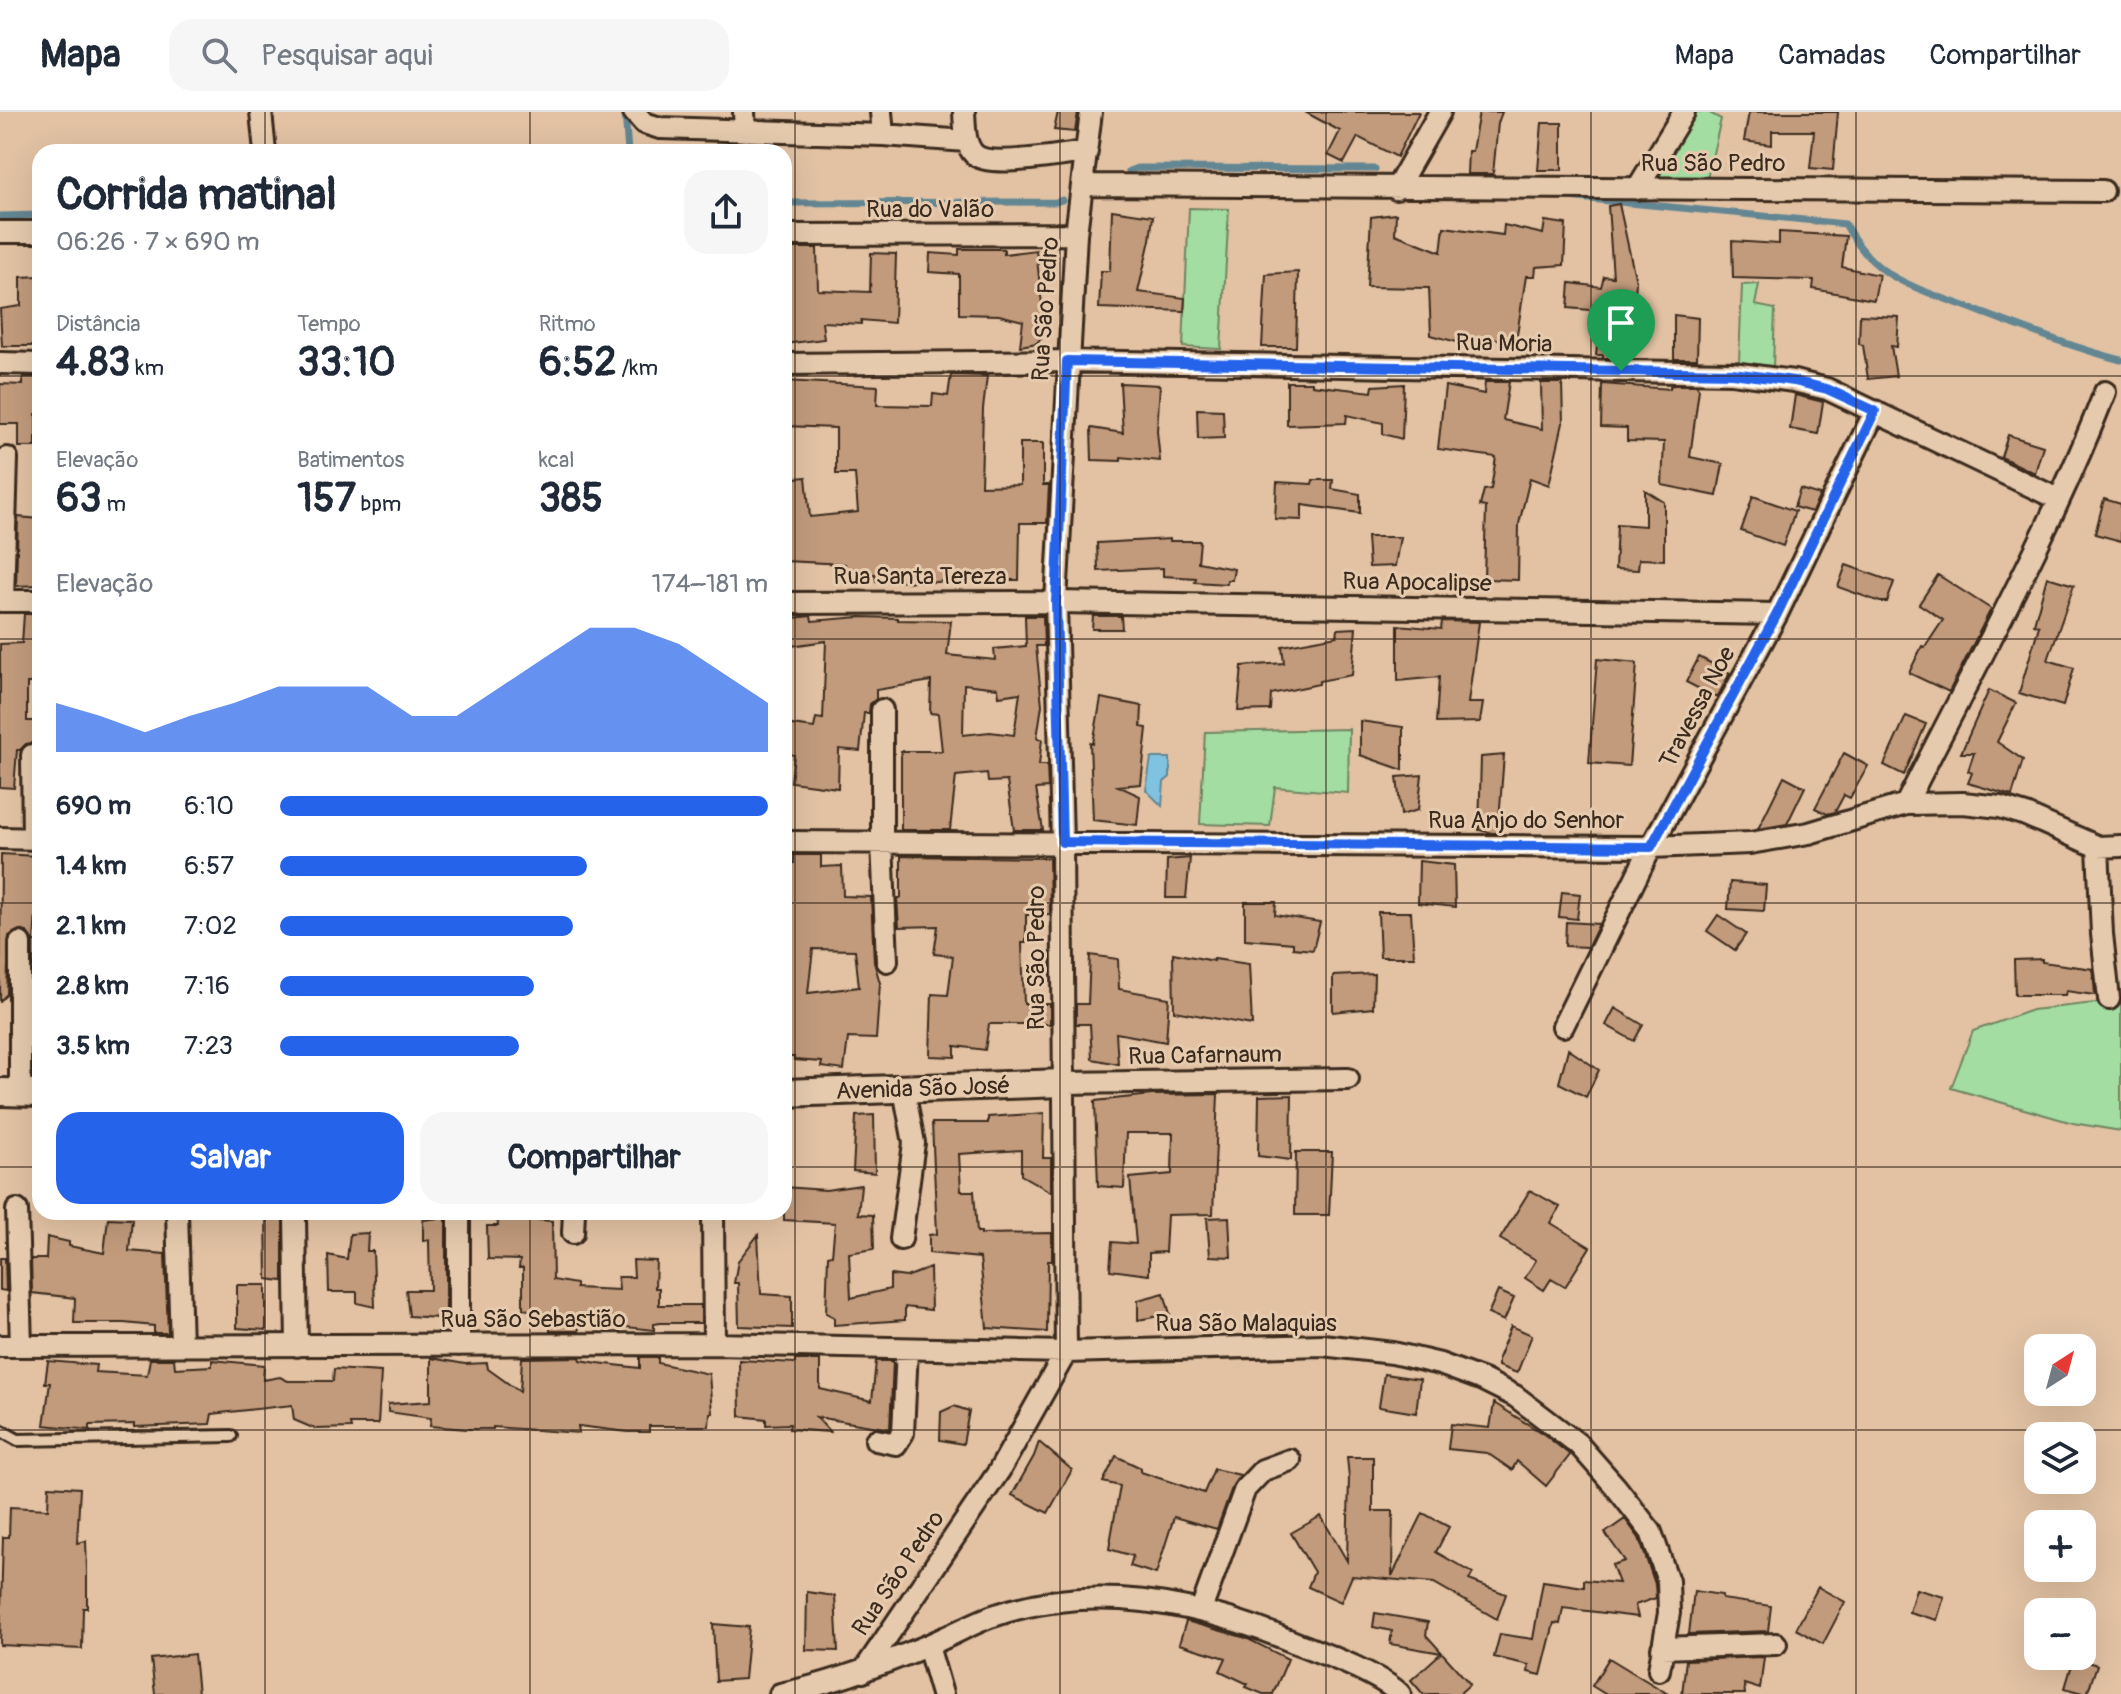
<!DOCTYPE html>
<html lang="pt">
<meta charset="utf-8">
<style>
:root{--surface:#fff;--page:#f6f6f7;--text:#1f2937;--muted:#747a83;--line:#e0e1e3;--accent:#2563eb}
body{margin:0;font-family:Pangolin,sans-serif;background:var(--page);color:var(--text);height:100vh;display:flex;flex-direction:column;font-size:30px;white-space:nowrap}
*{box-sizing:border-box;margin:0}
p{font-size:26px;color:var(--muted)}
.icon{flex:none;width:44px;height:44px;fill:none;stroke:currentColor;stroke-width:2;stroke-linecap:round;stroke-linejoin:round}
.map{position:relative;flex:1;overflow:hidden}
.sheet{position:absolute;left:32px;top:32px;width:760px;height:1076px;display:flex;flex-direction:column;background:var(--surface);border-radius:24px;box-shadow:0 8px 32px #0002}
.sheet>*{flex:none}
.needle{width:52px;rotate:36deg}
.buttons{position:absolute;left:2024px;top:1222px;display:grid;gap:16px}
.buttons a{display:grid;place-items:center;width:72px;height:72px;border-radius:16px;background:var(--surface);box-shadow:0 8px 32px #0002;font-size:40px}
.pin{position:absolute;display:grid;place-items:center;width:68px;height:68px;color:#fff;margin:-82px -34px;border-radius:50% 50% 50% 0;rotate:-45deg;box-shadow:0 0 8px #0007}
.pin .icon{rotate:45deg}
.round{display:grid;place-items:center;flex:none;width:84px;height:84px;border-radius:24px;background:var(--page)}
.summary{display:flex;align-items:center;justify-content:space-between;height:136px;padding:0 24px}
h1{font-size:44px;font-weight:700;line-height:60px}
.metrics{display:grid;grid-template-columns:repeat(3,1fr);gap:12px;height:136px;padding:8px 24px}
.metrics div{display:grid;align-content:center}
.metrics b{font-size:40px;font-weight:700}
.metrics small{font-size:22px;font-weight:400}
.metrics p{font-size:22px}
.chart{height:224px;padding:16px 24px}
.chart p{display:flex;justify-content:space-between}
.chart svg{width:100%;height:144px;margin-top:8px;fill:var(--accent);opacity:.7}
.cta{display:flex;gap:16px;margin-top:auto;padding:16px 24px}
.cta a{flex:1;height:92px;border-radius:24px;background:var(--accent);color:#fff;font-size:32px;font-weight:700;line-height:92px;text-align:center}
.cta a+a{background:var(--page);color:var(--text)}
ul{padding:0 24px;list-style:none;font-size:26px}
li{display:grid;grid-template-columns:128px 96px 1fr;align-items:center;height:60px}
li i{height:20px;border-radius:10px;background:var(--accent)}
header{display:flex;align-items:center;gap:48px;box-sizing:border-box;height:112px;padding:0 40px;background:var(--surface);border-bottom:2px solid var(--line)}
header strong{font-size:38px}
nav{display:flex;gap:44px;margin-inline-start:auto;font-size:28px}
.search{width:560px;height:72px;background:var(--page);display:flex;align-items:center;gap:20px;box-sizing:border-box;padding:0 28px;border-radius:24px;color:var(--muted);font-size:30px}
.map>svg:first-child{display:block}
.green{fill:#a3dda2;stroke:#6f8460;stroke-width:2}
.water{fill:#80c3e1;stroke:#648693;stroke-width:2}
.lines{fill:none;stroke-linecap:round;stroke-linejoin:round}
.stream{stroke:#648693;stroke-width:7}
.building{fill:#c29b7b;stroke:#3b2a1e;stroke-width:2;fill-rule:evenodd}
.service-casing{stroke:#3b2a1e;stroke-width:16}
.minor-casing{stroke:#3b2a1e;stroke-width:26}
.tertiary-casing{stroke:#3b2a1e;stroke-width:32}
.service{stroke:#e5caad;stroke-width:10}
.minor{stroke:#e5caad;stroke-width:20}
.tertiary{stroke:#e5caad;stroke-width:26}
.route-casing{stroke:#fff;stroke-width:16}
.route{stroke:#2563eb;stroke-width:10}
.grid{fill:none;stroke:#3b2a1e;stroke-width:2;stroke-opacity:0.55}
.labels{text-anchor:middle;stroke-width:6;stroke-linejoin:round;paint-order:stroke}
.street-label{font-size:24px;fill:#3b2a1e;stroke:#e5caad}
</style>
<header>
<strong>Mapa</strong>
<div class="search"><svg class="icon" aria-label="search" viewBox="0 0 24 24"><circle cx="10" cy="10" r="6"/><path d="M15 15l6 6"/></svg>Pesquisar aqui</div>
<nav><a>Mapa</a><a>Camadas</a><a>Compartilhar</a></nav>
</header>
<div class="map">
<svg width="2121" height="1582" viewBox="0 0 2121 1582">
<rect width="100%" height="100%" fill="#e2c2a3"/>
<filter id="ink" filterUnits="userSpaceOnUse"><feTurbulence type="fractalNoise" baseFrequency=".0125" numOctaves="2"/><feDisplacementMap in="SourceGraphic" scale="16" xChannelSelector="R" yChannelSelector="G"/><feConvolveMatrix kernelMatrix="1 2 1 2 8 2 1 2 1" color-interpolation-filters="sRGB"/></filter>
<g filter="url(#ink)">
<!-- green -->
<path class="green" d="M1689,0H1708L1721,7L1707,67L1661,66L1653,55Z
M1189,96L1229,97L1221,237L1183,235Z
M1759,172L1755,193L1775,197L1773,255L1739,250L1742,173Z
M1349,617L1348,681L1275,675L1270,714L1200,712L1205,620Z
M2121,888V1019L2073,1011L1951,976L1973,919L2032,898Z"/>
<!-- water -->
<path class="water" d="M1151,646H1170V665L1164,670L1162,694L1146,678Z"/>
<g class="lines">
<!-- stream -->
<path class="stream" d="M625,0L628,40
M1129,59L1137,56L1375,57
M1568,85L1845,112C1856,132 1869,149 1889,162C1915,178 1947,187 1975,198C2023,216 2071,235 2121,248
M784,91L1056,90L1062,88
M0,104L40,103"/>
</g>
<!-- building -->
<path class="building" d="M1058,0H1078L1075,20L1054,18Z
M1305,0H1419L1397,45L1358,25L1344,51L1328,43L1340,19Z
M1479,0H1502L1498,11L1493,62H1467L1468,39H1472Z
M1749,0H1838L1833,58L1810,56L1814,19H1772V33L1744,29Z
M1542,11H1562V58H1538Z
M1619,92L1636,170L1630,246H1603V243H1596L1601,199L1568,196L1570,171L1601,175L1604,164L1613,165L1608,94Z
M1112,98L1153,104L1150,128L1138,180L1185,186L1184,199L1099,196L1101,159H1110Z
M1396,102L1395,122L1441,140L1444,115L1503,123L1504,113L1543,122L1545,109L1566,112L1564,153L1536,155L1535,164H1526L1516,229L1487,226L1486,238L1431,223L1429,176L1367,175L1371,105Z
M1779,120L1846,124L1842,155L1879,163L1874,188L1813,177L1814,168L1733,166L1732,129L1779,132Z
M784,136H817L818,178L870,180L871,141L896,142L894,211L861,208V212L822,210L824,227L784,232Z
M959,137H1004V142L1036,138L1045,220L1037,231L1020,234L1023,209L999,203L959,202V162L929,160L930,141L959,143Z
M1298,160L1296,235H1262L1266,162Z
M40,164V234H2L0,197L21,194V165Z
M1674,203L1698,206L1697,247H1674Z
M1860,203L1899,205L1897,235L1891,234L1896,264L1868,267L1863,233L1859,232Z
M951,263L987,264L983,297L981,374L1020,373V331H1043V373H1049L1047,411H1020L1019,468H991V465H966L938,470L876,469L875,462L847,466L845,452L784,449V367L806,365L810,405L858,400L855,362H836V316L784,314V269L878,274L877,293L932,294L933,282L948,284Z
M23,265H40V302H36V335H19V312H0V272L23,273Z
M1287,270H1312V273L1372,280L1373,274L1404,272L1402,327L1383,322V311L1347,303L1346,311L1287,313Z
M1485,270H1509L1503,308L1542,317L1541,271H1562L1563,311L1549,373L1530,366L1519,412L1518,468L1484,467L1486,395L1480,394L1484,378L1491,377L1496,345L1438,337L1445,274L1484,282Z
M1120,271L1160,273L1157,319L1160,349L1121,345V349L1092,348L1091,316L1123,321Z
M1602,272L1670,277V274L1674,273H1696L1699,277L1690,345L1723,352L1717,384L1662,373L1664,330L1627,329V316L1601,315Z
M1795,283L1823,290L1818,322L1790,317Z
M1197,297L1223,298L1224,326L1198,327Z
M2008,323L2043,334L2035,361L2001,345Z
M1313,368H1333L1332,377L1360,382V401L1302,393V408L1275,407L1277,370L1312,372Z
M1800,377L1820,383L1812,400L1794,395Z
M1645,378L1664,390V448L1639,447L1638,458L1615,457L1617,412L1645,414Z
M1753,384L1795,399L1783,434L1741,419Z
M2104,387L2121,392V429L2095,422Z
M18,405L40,407V473L16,474Z
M1367,425H1400L1395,454L1369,455Z
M1170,427V429H1200L1198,450L1234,457L1232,468H1227V472L1195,470L1196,466L1163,464V456L1098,459L1097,431Z
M1846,453L1894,470L1887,490H1880L1838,475Z
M1938,463L1991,497L1949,580L1909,561L1922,534L1925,535L1943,508L1919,492Z
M2047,465L2074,473L2048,548L2074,556L2063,594L2019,581L2039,514L2034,512Z
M24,502H40V571H27V609H37L38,631L26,632L20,638H17L14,676L0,675V532L22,531Z
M811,504L812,509L860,505L898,506V508L951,509L947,543L995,548L994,537L1026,534L1025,504H1043L1044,534H1036L1042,593L1037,626L1042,627L1039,653H1047L1048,676L1036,677L1043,718H1014L1007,669L988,670L987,661L956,664L950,718H901V639H942L938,602L930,601L931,569L876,578V587L870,592L869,601H864L860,639L839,637L838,676L791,670L794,643L784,641V612L814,616L816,606L823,607L826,529L784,535V507ZM964,572L998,576L999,584L1020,581L1014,623L990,620L963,623Z
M1093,504H1121L1122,517H1092Z
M1442,509L1479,510L1468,591H1483L1480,610L1436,611L1439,565L1398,569V513L1441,517Z
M1356,516L1352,563L1319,569V572L1271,582L1270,598L1238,599L1242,554L1284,551L1282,534L1337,524L1338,517Z
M1699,545L1730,561L1717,586L1686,570Z
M1597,547L1637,551L1629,654L1589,651Z
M1989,578L2016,591L1997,630L2023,648L2012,684L1968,671L1972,661L1968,659L1974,641H1961Z
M1101,586L1142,594L1141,615L1147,616L1141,672L1118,674L1140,684L1137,713L1093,708L1090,631L1093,632Z
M1906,604L1926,612L1904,663L1884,653Z
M1360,609L1403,615V658L1360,643Z
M1844,641L1868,654L1850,686L1844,683L1835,700L1827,702L1815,696Z
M1504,643L1498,721H1492L1479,718L1481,645Z
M1422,663L1418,698L1401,703L1397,665Z
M1784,664L1805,675L1787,712L1758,717Z
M1,742L37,744L35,770H38L34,830H40V847L33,855V830L27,820L19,818L9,824L7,882L0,889Z
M794,743H821V755L842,754L843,784L871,785L874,850L880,871L876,927L848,926L844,958L821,955L822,950L794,948V945H784V751H794ZM813,837L855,838L859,875L808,881Z
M901,744L1049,746L1050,802L1026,803V831H1022L1024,892H1050V912H989L985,938L955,934V945L930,944L932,882L948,883L953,844L934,842L938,814L899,815L897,786H901Z
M1190,746L1186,786H1166L1167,748Z
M1419,749L1454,753L1455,795L1418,791Z
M1730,770L1766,773L1764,799L1728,797Z
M1562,780L1580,782L1577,807L1559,805Z
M1245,790H1276L1275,803L1320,810L1313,838L1293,836V831L1245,827Z
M1378,800H1411L1414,845H1380Z
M1718,803L1746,822L1735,838L1707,819Z
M1566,810L1599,812L1588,835L1565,834Z
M1173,841L1214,849V847L1249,852L1252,913L1174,899Z
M1090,843L1118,847L1119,877L1169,886L1166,930L1116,921L1118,952L1092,947L1090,912H1076V892H1088Z
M2042,847V850L2093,857L2095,883L2066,879L2065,883H2015L2014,848Z
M1374,862L1373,896L1333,900V864Z
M1615,896L1643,913L1634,929L1606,913Z
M1568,937L1599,958L1586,985L1559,971Z
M1218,982L1213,1102L1167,1103L1165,1140L1149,1141V1163L1110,1158L1112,1130L1136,1132L1130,1066L1172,1062L1173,1021H1126L1124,1076L1098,1074L1095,989L1152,983Z
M1292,983L1291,1048L1258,1044L1259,984Z
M1044,1001L1043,1046H1051V1080L1021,1063V1038L959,1042L961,1079H974L977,1120H981V1122L1052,1121V1149H1048L1047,1220L987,1216L980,1146L929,1141V1123L937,1122L932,1011H988V1005Z
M874,1003L875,1061L853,1059L856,1004Z
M1296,1040H1332L1329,1103H1295Z
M861,1073L858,1102L873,1103L874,1137L849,1141L851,1186L890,1177V1163L906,1165L930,1156L931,1198L905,1195V1208L834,1213V1205L826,1201L828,1144L832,1143L835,1111L784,1108V1075L826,1078Z
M1530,1078L1560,1095L1551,1111L1590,1135L1565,1175L1551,1167L1544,1178L1525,1166L1536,1148L1500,1127Z
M266,1100H283V1169L267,1167Z
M497,1100H516V1106L552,1109L553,1168L576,1172V1176L619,1178L618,1165H634L633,1148L656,1149L655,1176H659V1193H701V1211H660L654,1212V1218L578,1210L579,1219H550V1202L523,1197V1156H519L520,1148L488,1147L487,1114H498Z
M446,1105V1212L438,1211V1206L409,1204L406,1178H430L429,1128L423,1129V1108Z
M1229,1105L1231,1145L1210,1144L1207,1106Z
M108,1106L132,1107L129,1139L165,1142L168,1221H154V1214L124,1211H74L75,1186L32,1181L31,1147H46L47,1125L69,1130V1134L104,1141Z
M368,1121L367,1139H373L375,1195L357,1191V1180H329L328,1143L347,1147L350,1122Z
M758,1123L761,1182L792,1184V1216L739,1214L738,1171H734L738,1149Z
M0,1146H5L6,1179L0,1178Z
M237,1173H266V1218L237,1216Z
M1498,1179L1514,1186L1504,1209L1488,1202Z
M1164,1181L1170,1202L1138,1208V1188Z
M1511,1214L1532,1223L1517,1261L1498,1254V1246Z
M580,1245L581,1248L598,1251L640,1256V1245H658V1251L709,1262L712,1301H710L709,1314H649V1320H628L578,1314L579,1321L493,1315V1317H467L430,1314L431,1306L388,1300V1292L431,1289V1246L465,1252L487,1251L488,1257L520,1280L522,1246Z
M150,1247H174L175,1256L212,1254V1248L264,1253L263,1268L280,1265L288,1269H333L334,1257L381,1260L378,1312H350L351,1316L315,1317L294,1308L292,1293L212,1302L210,1312L135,1315V1312L90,1313V1318L44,1313L50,1271H45L48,1249L96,1253L95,1260L147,1263Z
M739,1248L795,1251V1248H820V1277L872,1289L876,1249H893L890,1317L816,1305L830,1320L789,1317L790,1312L766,1313V1307L740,1304Z
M1384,1262L1420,1267L1416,1301L1379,1295Z
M1494,1291L1545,1323L1570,1343L1546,1374L1517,1349L1512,1358L1487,1341L1448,1337L1451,1312L1490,1316Z
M954,1294L969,1299L963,1332L940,1328L941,1300Z
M1039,1330L1072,1358L1048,1401L1012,1383L1034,1344Z
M1116,1344L1141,1356V1360L1204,1381L1214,1357L1240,1363L1233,1373L1217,1417L1174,1405L1156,1462L1130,1454L1133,1444L1109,1437L1120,1374L1103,1370Z
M1347,1345H1373V1399H1393L1392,1464L1423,1401L1449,1415L1436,1440L1473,1461L1469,1468L1506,1482L1497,1507L1434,1471L1352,1464L1341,1490L1308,1475L1314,1460L1291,1421L1321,1404L1347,1449L1349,1366Z
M49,1374L80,1376L77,1431L86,1429L87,1460V1496H83L82,1537L0,1533L3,1425H9L10,1395L48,1397Z
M1625,1407L1639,1426L1655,1472L1656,1486L1635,1493L1638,1505L1563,1496L1560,1512L1554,1511L1541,1563L1528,1560L1529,1553L1494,1545L1500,1522L1533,1527L1543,1469L1584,1475V1468L1619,1471L1612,1453L1625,1449L1605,1421Z
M1818,1475L1845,1490L1823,1532L1796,1517Z
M1916,1477L1944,1485L1937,1508L1909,1500Z
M1694,1479L1722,1483V1487L1771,1494L1768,1519L1689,1522Z
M807,1480L835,1484L838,1539L806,1538Z
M1375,1501L1428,1510L1426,1523L1470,1572L1459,1582H1423L1411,1568L1441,1541L1390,1532L1392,1519L1373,1515Z
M1186,1509L1246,1526L1288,1547L1273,1582H1263L1246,1575L1248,1572L1220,1559L1226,1546L1179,1532Z
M713,1512L749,1515L744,1567L716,1569Z
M194,1542L198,1582H155L151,1547Z
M1764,1545L1760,1577L1744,1572L1745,1582H1682L1686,1548Z
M1609,1546L1668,1582H1605L1592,1574Z
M2074,1546L2097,1553L2087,1582L2065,1576Z"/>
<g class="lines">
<defs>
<path id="service" d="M0,1318L18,1328L231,1324"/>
<path id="minor" d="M261,0L265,40
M634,0L644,11L660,16L883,23L967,29
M744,0L745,20
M881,0L883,23
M964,0C965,14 964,32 974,42C989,57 1065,42 1087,40
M1083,73L2103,79
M1396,77L1440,0
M1637,77L1684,0
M0,120H40
M784,123L1076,122
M0,251L40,252
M784,252L1067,249L1732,261L1794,269L1827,277L2058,387
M0,489H40
M3,489L7,346
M784,491L1056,490L1777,502
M882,598V729L887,849
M32,643L33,727
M1906,692C1974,556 2050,422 2105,280
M0,726L40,727
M784,730L1651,735L1750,731L1809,721L1906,692L1963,691L2000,695L2026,703L2098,735L2121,734
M2098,735L2102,822L2109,887
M1563,914L1651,735L1777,502L1875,299
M1063,971L1348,967
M20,980V831
M17,1098L21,1234
M177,1100L181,1233
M713,1100L714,1232
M295,1104L297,1234
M573,1121L574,1100
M901,1127L914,1031L904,978
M459,1233V1100
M0,1234L714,1232L1066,1240L1322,1233L1393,1241L1440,1252L1483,1268L1515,1284L1578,1332L1615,1374L1651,1420L1668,1469L1669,1501L1659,1558
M876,1328L896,1332L903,1321L907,1237
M1201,1498L1245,1377L1263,1358L1290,1348
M928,1534L942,1582
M1662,1536L1776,1532
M863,1560L999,1359L1066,1240L1062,730L1056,490L1076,122L1091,0
M780,1582C830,1572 876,1555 924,1535C946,1526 967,1514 990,1505C1088,1470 1192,1489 1286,1527C1318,1540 1375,1559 1400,1582"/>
<path id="tertiary" d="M0,980L40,981
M784,981L1063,971"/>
</defs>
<!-- service casing -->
<use href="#service" class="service-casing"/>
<!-- minor casing -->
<use href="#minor" class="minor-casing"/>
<!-- tertiary casing -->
<use href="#tertiary" class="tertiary-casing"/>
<!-- service -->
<use href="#service" class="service"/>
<!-- minor -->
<use href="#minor" class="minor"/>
<!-- tertiary -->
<use href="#tertiary" class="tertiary"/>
</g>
</g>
<g class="lines" filter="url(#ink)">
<defs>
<path id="route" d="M1067,249L1732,261L1794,269L1827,277L1875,299L1777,502L1651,735L1062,730L1056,490Z"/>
</defs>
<!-- route casing -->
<use href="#route" class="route-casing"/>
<!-- route -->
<use href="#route" class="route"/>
</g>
<!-- grid -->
<path class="grid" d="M265,0V40M530,0V40M795,0V1582M1060,0V1582M1326,0V1582M1591,0V1582M1856,0V1582M0,264H40M784,264H2121M0,527H40M784,527H2121M0,791H40M784,791H2121M0,1055H40M784,1055H2121M265,1100V1582M530,1100V1582M0,1318H2121"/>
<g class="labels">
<!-- street labels -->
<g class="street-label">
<text x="1713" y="59">Rua São Pedro</text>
<text x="930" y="105">Rua do Valão</text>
<text transform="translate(1045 197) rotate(-86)" y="8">Rua São Pedro</text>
<text transform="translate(1504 231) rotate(1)" y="8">Rua Moria</text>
<text x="920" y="472">Rua Santa Tereza</text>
<text transform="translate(1417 470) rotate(1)" y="8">Rua Apocalipse</text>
<text transform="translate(1697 595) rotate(-62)" y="8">Travessa Noe</text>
<text x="1526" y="716">Rua Anjo do Senhor</text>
<text transform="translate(1036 846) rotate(-90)" y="8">Rua São Pedro</text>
<text transform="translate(1205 943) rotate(-1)" y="8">Rua Cafarnaum</text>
<text transform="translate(923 976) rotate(-2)" y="8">Avenida São José</text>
<text x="533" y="1215">Rua São Sebastião</text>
<text x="1246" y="1219">Rua São Malaquias</text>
<text transform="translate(898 1461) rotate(-56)" y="8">Rua São Pedro</text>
</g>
</g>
</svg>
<div class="buttons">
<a><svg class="needle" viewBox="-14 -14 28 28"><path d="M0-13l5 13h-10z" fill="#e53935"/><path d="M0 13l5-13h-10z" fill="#747a83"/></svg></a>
<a><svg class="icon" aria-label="layers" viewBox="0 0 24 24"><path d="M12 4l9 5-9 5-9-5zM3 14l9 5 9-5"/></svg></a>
<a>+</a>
<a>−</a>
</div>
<div class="pin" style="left:1621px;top:259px;background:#1e9e55"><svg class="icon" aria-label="arrive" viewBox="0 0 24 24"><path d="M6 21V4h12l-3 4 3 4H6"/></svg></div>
<section class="sheet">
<div class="summary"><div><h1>Corrida matinal</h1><p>06:26 · 7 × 690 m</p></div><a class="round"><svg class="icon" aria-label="share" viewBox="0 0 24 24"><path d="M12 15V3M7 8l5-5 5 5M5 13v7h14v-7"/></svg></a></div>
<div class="metrics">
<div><p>Distância</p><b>4.83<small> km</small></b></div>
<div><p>Tempo</p><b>33:10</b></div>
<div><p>Ritmo</p><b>6:52<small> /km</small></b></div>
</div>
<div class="metrics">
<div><p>Elevação</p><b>63<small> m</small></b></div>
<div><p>Batimentos</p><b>157<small> bpm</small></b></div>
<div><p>kcal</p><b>385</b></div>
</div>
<div class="chart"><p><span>Elevação</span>174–181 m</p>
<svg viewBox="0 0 160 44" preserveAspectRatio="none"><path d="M0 44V29L10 33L20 38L30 33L40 29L50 24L60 24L70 24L80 33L90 33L100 24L110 15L120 6L130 6L140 11L150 20L160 29V44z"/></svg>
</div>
<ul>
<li><b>690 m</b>6:10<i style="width:100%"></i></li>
<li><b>1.4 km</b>6:57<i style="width:63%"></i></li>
<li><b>2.1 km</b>7:02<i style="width:60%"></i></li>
<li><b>2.8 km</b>7:16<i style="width:52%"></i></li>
<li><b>3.5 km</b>7:23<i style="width:49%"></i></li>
</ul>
<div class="cta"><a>Salvar</a><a>Compartilhar</a></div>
</section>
</div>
